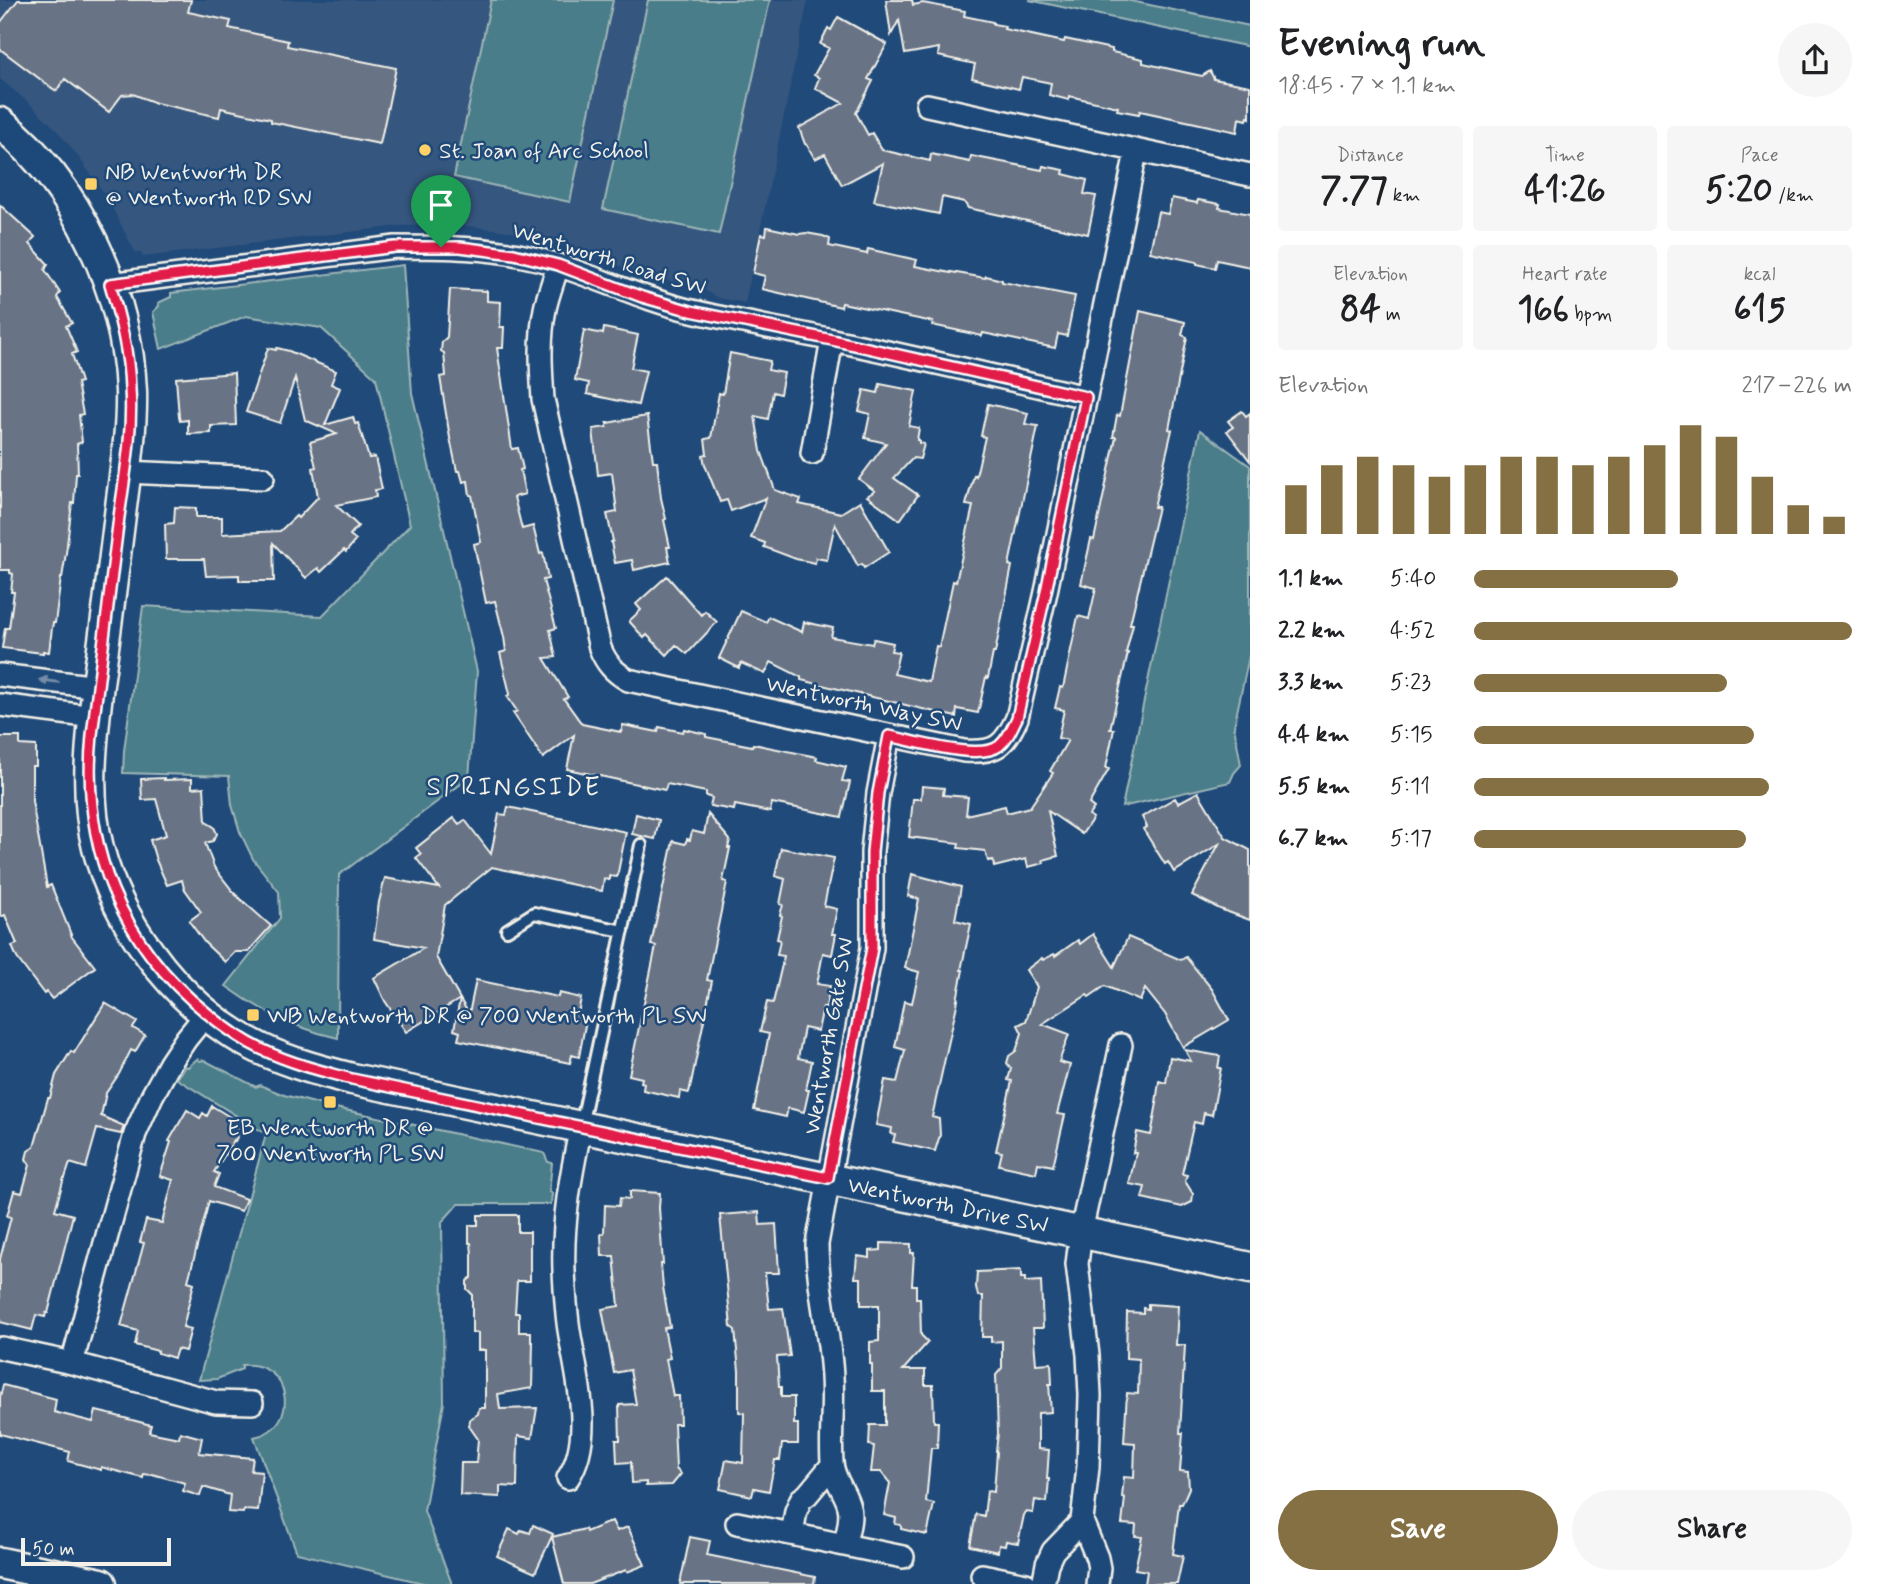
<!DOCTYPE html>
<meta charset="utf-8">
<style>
:root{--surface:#fff;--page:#f6f6f6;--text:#202124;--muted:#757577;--accent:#847042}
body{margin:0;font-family:Mynerve,sans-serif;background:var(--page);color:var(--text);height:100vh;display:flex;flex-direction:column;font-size:26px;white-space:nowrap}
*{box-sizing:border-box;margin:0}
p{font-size:23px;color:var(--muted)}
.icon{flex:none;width:38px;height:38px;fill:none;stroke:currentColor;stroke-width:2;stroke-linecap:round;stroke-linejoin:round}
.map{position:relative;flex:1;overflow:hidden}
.details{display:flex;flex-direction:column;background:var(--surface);width:630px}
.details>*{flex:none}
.scale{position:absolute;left:21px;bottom:18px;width:150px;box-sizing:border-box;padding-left:7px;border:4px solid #f4f1e8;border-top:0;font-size:19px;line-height:24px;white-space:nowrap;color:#f4f1e8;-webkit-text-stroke:5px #1f4a7a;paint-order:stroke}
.pin{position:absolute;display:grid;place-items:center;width:60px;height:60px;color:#fff;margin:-72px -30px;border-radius:50% 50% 50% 0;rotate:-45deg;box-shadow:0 0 7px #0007}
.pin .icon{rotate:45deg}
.round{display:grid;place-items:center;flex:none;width:74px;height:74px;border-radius:37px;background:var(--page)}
.summary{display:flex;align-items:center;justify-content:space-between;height:119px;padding:0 28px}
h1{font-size:38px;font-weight:800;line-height:52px}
.metrics{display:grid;grid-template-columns:repeat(3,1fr);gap:10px;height:119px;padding:7px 28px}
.metrics div{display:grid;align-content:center;border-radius:7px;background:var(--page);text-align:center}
.metrics b{font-size:35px;font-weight:800}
.metrics small{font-size:19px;font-weight:400}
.metrics p{font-size:19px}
.chart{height:196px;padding:14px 28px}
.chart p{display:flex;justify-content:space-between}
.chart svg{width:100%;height:126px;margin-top:7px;stroke:var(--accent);stroke-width:6}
.action{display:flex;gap:14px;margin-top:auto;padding:14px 28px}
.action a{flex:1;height:80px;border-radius:42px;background:var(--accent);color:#fff;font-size:28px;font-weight:800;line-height:80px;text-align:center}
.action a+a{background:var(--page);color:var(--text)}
ul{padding:0 28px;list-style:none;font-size:23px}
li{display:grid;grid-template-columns:112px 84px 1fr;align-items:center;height:52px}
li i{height:18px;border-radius:9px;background:var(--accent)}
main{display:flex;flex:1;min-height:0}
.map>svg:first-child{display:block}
.built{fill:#35567e}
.green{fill:#4a7d89;stroke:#9fb7b8;stroke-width:2}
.building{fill:#677386;stroke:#f4f1e8;stroke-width:2}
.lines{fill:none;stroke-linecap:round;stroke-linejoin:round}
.lane-casing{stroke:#f4f1e8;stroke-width:16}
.street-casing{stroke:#f4f1e8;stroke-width:26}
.secondary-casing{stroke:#f4f1e8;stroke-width:35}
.lane{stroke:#1f4a7a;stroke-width:10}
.street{stroke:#1f4a7a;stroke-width:21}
.secondary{stroke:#1f4a7a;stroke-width:30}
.oneway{fill:#748da6}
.route-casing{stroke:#fff;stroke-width:14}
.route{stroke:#e11d48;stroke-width:9}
.poi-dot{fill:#ffd166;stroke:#1f4a7a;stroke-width:2.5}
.labels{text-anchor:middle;stroke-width:5;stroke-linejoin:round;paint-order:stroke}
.poi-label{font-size:23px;fill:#f4f1e8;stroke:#1f4a7a;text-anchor:start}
.street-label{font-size:23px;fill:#f4f1e8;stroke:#1f4a7a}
.quarter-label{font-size:26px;letter-spacing:2px;fill:#f4f1e8;stroke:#1f4a7a}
</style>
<main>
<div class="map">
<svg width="1250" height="1584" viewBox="0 0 1250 1584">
<rect width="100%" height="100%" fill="#1f4a7a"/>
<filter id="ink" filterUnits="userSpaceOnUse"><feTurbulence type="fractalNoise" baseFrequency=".0143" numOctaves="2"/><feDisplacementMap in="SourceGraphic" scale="14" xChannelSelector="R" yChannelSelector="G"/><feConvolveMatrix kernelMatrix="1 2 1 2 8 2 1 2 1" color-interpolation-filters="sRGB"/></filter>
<g filter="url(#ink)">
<!-- built -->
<path class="built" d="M0,0H808L745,303L719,298L700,288L643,275L582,251L553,242L508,231L459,225L399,226L143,257L141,253L135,252L106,196L77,155L54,127L29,103L0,79Z"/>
<!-- green -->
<path class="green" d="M491,0H613L570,202L454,177Z
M648,0H770L719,234L603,209Z
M1029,0H1126L1250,26V47Z
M403,265L412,393L477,671L469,778L339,875L338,1038C297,1029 260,1011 226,986L280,918L279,892L253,859L240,832L232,805L229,776L123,773L124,751L143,606L322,616L410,525L376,378L321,328L246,316L161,349L153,312L159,306L158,303L171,297V293Z
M1200,430L1250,466V652L1234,726L1241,765L1234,773L1230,782L1122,807Z
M197,1059L200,1061L204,1060L256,1087L260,1085L284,1095L322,1105L544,1153L548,1162L552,1163L549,1192L552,1193L551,1204H458L442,1222L444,1403L424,1511L452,1584H427L297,1553L254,1437C301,1428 292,1360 242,1365V1369L217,1379L199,1380L266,1134L177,1079L185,1066L188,1067Z"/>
<!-- building -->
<path class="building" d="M18,0H191L188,12L231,21L229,28L288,41L287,46L396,68L380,144L271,122V119L221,108L219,117L156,103L133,94L122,95L109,112L65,79L56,91L0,49V23Z
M886,0H912L913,5L923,3L965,11L964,16L993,22V24L1005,26L1004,29L1064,42L1065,39L1112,49V52L1143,59V63L1188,73L1202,76L1210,71L1214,79L1250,86V118L1248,117L1247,120L1239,118L1237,132L1140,111L1139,114L1117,110L1118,107L1069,96V100L1049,95L1051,83L1022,77L1019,89L972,78L975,64L938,56L939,48L905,54L899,20L891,35Z
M838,17L887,44L868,79L873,81L856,113L868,135L872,133L882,150L930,161L931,154L970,162L971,156L1042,170L1043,166L1064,170L1063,174L1087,180L1084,194L1096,196L1088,234L968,208L964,202L942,197L939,214L874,201L883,163L842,185L825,154L815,159L807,145L805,144L799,128L843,103L815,88L819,78L814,75L829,48L820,44L828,28L831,30Z
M1172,198L1197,203L1198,200L1220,204L1219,208L1250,214V267L1217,260L1215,268L1197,264V262L1150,252L1158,212L1168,214Z
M0,205L35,237L30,244L48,264L45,270L60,293L57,297L72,323L66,326L77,352L72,354L81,382L77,383L83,414L79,415L82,442L77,444L78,474H76L74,503H72L66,553L62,578H61L55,623H53L52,628L49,652L43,651V653L2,648L5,628H9L14,592H11L13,574L10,573V570H0Z
M767,227L799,234L806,233L823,236L830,239L829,246L867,254L868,249L917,260L915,266L951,273V272L985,278L986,276L1002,280V282L1075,296L1067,336L1058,334L1055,348L983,333L982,336L960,331L932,325L933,322L842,303L841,307L762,289L765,276L753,273L761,234L766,235Z
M450,289L487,291V301L501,302L500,327H504L503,348H497L512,449L518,448L523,469L520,470L525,494L514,497L522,529L533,526L540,554L543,553L548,579L543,580L556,628L550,630L556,657L544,658L568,697L564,699L582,724L621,732L623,725L658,732L659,727L683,732L684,729L706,734V737L752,746L753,744L817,757L816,760L846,767L842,781L850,782L842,817L772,803L770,812L735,805L734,810L710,806L712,798L706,796V792L667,784L665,790L567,769L574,735L543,758L513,713L517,711L507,696L510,694L500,653L506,651L504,637L495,601L486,603L474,544L481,542L472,495H470L468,481L463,482L460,471H457L450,438L440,377L446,376L444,353L441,351L442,342L447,337Z
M1140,311L1185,322L1182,335L1187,337L1169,429L1172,430L1154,507H1158L1130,624H1133L1126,653H1128L1110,729H1114L1106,768L1109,769L1089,804L1094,808L1089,815L1093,818L1082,834L1048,811L1058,856L1043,860L1044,863L1028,867L1026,859L994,867L993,860L988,861L985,851L958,848L959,843L909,837L913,799H921L922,786L944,788L943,795L968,797L966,815L1005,806L1007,813L1030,807L1053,773L1050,771L1068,740L1058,738L1064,710L1055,708L1060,687L1063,688L1078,616L1089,619L1096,588L1081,584L1091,539L1094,540L1116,437H1113L1117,415L1120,416Z
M604,328L638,335L631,368L646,371L638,405L587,394L589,383L575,380L584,330L603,334Z
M268,348L276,350L277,348L289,351L336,371L331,384L340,388L325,425L353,417L355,424L358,423L369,458L375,457L382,489L375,490L376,497L336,505L358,526L350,535L356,540L346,552L344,550L321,572L318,568L306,578L273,543L274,581H239V575L206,576L204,559H166L165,524L174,523L175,507L196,508V517H222V534L280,531L296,516L298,518L318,497L313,468L316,467L310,442L337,434L305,420L295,378L280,423L246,412Z
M730,353L770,361L768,370L784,373L780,394L773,392L768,419L755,416L761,451L775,490L801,499L799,504L841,513L860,501L889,552L864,568L862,564L858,566L835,524L827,560L816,558L815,563L796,559L764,547L765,543L751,538L766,498L731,511L727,500L720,502L705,465L703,455L707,454L705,439L711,438L719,393L723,394Z
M234,373L236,425L211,426V433L188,434V420L180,421L179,417L176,378Z
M880,384L916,391L909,426L919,428L917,440H919V443L924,444L920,459L913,458L894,478L918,495L900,520L867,496L875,491L859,479L886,443L865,438L870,414L859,411L864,390L878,393Z
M988,404L1028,413L1025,424L1038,426L1009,565L1012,566L995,653H993L988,678L986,677L978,713L957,709L956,717L801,680V677L771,662L765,674L741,663L739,668L719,658L741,611L766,622L769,617L802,632L804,622L833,628L831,637L872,644L874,639L893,643L891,651L899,652L894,674L929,682L936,646L939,647L953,581L956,582L973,506L966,505L974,475L976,476L985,437L981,436L984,421Z
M1242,411L1246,416L1250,413V461L1227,431L1233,427L1228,421Z
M647,416L653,461H657L661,498L666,519L664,520L670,547H667L670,562L634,570L632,560L615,563L611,542L613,541L607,514L617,512L612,473L598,475L593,429L607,427V423Z
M667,576L701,615L705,611L717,622L687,654L676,645L667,655L647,635L644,638L629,621L641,610L636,604Z
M0,737H20V745L36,746V766H32V801L47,887L51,885L72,937L95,967L52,999L46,992L44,994L17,958L12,946L17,944L5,915L0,917Z
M164,778V780L192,779V788L204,787L206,822L214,827L217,834L213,841L205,843L214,867L235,894L271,926L248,952H235L225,962L205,943L189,921L201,912L184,888L182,880L167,885L156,860L150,840L166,835L156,799L142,800L141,779Z
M1198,792L1225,837L1250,850V920L1220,909L1192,895L1219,844L1174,872L1168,862L1165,864L1143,829L1147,827L1142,817L1175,798L1178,803Z
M508,807L626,832L617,877L609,876V880L604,879L602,891L492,867L445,905L436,957L460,999L406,1032L385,1001L374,978L424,948L374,939L379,902L385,878L439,888L416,858L421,854L416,848L454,818L459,824L465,820L491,854L499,814L506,815Z
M636,814L659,820L655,839L632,834Z
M708,814L730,840L728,848H730L723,881L727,882L707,980L712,981L689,1093L680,1091L679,1098L643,1090L644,1083L641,1082L642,1078L629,1075L656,946L651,945L673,841L685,844L687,839L690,840L692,831L704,834Z
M781,848L834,858L824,906L837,909L832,934H836L832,955L823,953L817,984L830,986L826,1007H823L818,1031L804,1028L798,1058L812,1061L806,1090H809L804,1112L788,1108L786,1117L754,1110L769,1034L760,1032L767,1002L773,1003L784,956L777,955L780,940L777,939L782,916L780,915L783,905L780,904L785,879L775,876Z
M912,874L961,887L955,920L971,924L961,970H963L957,1000H958L932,1117L939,1119L940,1135L935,1151L893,1142L895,1135L891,1134L892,1128L876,1125L885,1080L897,1082L905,1050L895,1047L899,1027L904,1001L912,1003L919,972L905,968L919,899L908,896Z
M1093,934L1114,967L1128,937L1181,960L1186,957L1212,989L1229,1020L1183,1047L1165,1014L1145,989L1140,1001L1105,986L1089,997L1087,995L1042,1024L1069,1034L1059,1062L1070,1065L1057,1114L1065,1115L1053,1166L1038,1163L1036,1173L999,1165L1002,1152L996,1151L1012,1081L1008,1080L1011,1069L1007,1063L1009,1056L1016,1051L1022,1033L1018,1025L1026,1021L1037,987L1026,970L1042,958L1043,960L1054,954L1055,956L1078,940L1080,944Z
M476,980L558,997L559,993L581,998L578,1014L581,1015L580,1019L586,1020L579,1057L572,1055L570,1063L458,1040L460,1032L454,1030L460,999L469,1014Z
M105,1003L137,1022L133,1028L145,1035L135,1052L131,1050L119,1074L106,1093L101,1116L124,1126L121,1134L97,1129L86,1168L70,1163L65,1178H64L55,1210L73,1215L48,1313H46L45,1317L36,1315L32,1330L0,1322V1259L11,1217L7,1216L14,1191L22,1193L30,1165L26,1159L28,1151L34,1147L48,1098H50L56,1075L71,1051L74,1053Z
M1185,1050L1220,1056L1218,1068H1221L1212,1115L1204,1113L1202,1124L1194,1122L1182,1174L1187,1175L1185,1181L1193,1194L1192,1202L1182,1207L1142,1198L1145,1187L1129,1184L1136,1153H1133L1137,1132L1151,1135L1157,1103H1156L1159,1081L1166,1083L1170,1057L1191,1061Z
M212,1106L243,1125L235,1141L234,1140L214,1172L219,1174L214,1187L246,1199L241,1211L209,1201L188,1281L194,1283L183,1327L191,1329L185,1351L177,1349L174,1358L158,1353V1351L135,1345L138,1331L121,1326L144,1243L140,1242L146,1220L162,1223L173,1180L160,1176L171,1142L169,1141L187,1110L200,1118L203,1113L207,1116Z
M630,1191L660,1193L659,1208L663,1264H661L663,1287L670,1327L664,1328L670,1358L666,1359L673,1396H679L680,1424H674L676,1469L681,1474L672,1485L646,1486V1482L632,1483L631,1462L617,1463L616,1440H620L619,1405L636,1404L630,1370L614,1373L602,1309L619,1306L614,1256H602L601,1234L604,1233L605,1205L619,1206L620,1198L630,1199Z
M759,1212L760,1225L776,1224L779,1273H765L769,1309L783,1308L790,1356L777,1357L779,1387H781V1397H794V1424H798V1444H782L780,1460H775L769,1491L754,1488L752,1496L720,1489L726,1460L743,1463L744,1413L739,1412V1371L735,1330L731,1327L720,1215Z
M478,1215H518V1232H530V1281H517L515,1313H519V1332H531V1342H533L532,1388L498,1394L500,1409L537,1408L532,1438L518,1436L517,1487L500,1486V1497L460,1495L461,1463H476L478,1439L469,1426L470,1419L478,1414L479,1408H485V1350H478V1333H472V1294L467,1289V1281L472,1277V1254L471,1243H469V1225H478Z
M881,1243L911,1244V1253H914L912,1285H916V1298H920L921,1335L928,1342L903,1370H925V1385H933L934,1422H938L937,1448H931L926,1502L934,1504L927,1535L901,1529V1525L895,1524L896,1518L884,1515L890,1483L881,1472H871L874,1446L869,1445L870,1425H885V1391H872V1364H870V1342L879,1341V1305H861V1278H855L857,1256L870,1258V1251L881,1250Z
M1021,1270V1278H1025V1282L1041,1281L1043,1328H1033L1036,1364L1051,1363L1052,1384H1049L1051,1412L1038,1413V1449L1049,1450L1047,1479H1049L1047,1502L1035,1500L1033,1513L1026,1512L1024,1515L1018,1543L1006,1541L1005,1546L999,1545L998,1552L970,1546L976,1514L984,1516L987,1491L994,1492L997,1452L996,1451L998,1433L996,1375L1002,1368V1341L991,1342V1337H982L983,1296H978L976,1287L977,1272Z
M1148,1304L1178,1306L1176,1345H1185L1180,1433H1183L1180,1471L1188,1472L1189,1488L1182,1504H1179L1173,1554L1183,1556L1177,1584H1145L1147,1571L1135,1569L1142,1537L1135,1536L1136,1525L1122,1524L1125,1498L1122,1497L1124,1477L1134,1478L1135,1443L1124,1442L1127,1393L1138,1394L1139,1359L1126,1358L1127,1312L1143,1313V1308L1148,1309Z
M3,1385L56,1399L54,1412L93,1422L96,1411L113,1415L151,1425L149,1432L179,1438L180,1432L202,1438L199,1453L253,1458L251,1471L262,1472L258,1511L244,1510L243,1513L228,1512L230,1495L203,1487L200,1496L183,1491L185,1483L152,1474L151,1475L144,1474L143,1478L101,1467V1470L68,1461L70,1452L0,1434V1397Z
M612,1521L617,1531L628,1527L645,1565L627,1572L626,1570L590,1584H564L552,1537L585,1529L586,1532Z
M533,1525L553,1534L535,1573L497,1556L509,1529L519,1534L521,1530L530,1533Z
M690,1537L710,1541L707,1555L815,1577L814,1584H680Z"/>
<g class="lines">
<defs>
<path id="lane" d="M507,930L534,913L623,931
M581,1126L641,845"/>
<path id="street" d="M927,105L1250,175
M558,265C554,280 548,294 545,309C539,339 541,369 543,399L600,648C606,663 614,672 628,680L964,751C995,753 1004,747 1017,718L1046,592L1136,152
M110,284L395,247C443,247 490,247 537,259C590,273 639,299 692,311C739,322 786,330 833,340C917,358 1002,378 1086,397
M812,453L832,340
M125,472L263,478
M0,675L98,687
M0,705L94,717
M2,1348L72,1363L216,1402L252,1403
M72,1363L135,1134L152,1096L170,1063L186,1039L207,1013
M568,1478C595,1437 576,1375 569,1330C566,1311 565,1290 564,1271C562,1222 571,1174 581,1127
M737,1523L903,1557
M792,1534L796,1511L801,1499L807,1495L832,1465
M845,1544C847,1532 852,1519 849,1507C846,1492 833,1480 832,1462C830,1434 834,1405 832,1377C830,1332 817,1289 817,1244L872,948V852L878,793L889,736
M982,1575L1026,1584
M1043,1584L1047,1564L1053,1551L1082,1521
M1097,1584L1099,1568L1097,1558L1082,1521L1088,1467L1090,1395L1088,1355L1077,1264L1081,1232L1121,1045"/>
<g id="secondary">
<path id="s1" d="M0,123C77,184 127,294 131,391C132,432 125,474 120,515C113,572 106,628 98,684C92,738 84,794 98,848C108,886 126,922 150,954C177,992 218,1029 261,1049C290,1063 321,1071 352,1079L1250,1268"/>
<path d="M0,1563L101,1584"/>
</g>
</defs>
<!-- lane casing -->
<use href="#lane" class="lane-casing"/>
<!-- street casing -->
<use href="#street" class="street-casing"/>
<!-- secondary casing -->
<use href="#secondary" class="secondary-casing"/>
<!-- lane -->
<use href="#lane" class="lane"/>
<!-- street -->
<use href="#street" class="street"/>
<!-- secondary -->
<use href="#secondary" class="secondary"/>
</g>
<!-- one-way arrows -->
<defs><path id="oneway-solid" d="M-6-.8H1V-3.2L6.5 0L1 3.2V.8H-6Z" transform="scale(1.75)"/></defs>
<use class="oneway" href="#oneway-solid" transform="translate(49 681) rotate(-173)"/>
</g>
<g class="lines" filter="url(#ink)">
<defs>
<path id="route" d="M395,247H460L514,254L558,265L642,297L691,311L832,340L1086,397L1046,592L1017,718C1012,728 1008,739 999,746C979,761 914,741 889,736L878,793L872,852V948L828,1178L352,1079C321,1071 290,1063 261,1049C242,1040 224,1027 208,1014C120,943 81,847 92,735C101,662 110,590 119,517C125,475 133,431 130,389C129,353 120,318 110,284Z"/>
</defs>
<!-- route casing -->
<use href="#route" class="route-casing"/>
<!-- route -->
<use href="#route" class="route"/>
</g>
<!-- markers -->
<g class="poi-dot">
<circle cx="425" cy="150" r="7"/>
<rect x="84" y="177" width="14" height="14" rx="3.5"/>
<rect x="246" y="1008" width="14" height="14" rx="3.5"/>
<rect x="323" y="1095" width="14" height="14" rx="3.5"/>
</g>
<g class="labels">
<!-- poi labels -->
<g class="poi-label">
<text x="439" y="158">St. Joan of Arc School</text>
<text x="105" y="179">NB Wentworth DR<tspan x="105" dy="26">@ Wentworth RD SW</tspan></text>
<text x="267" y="1023">WB Wentworth DR @ 700 Wentworth PL SW</text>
<text x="330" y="1135" text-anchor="middle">EB Wentworth DR @<tspan x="330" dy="26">700 Wentworth PL SW</tspan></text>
</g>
<!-- street labels -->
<g class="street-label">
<text transform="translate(609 258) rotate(17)" y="8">Wentworth Road SW</text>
<text transform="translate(864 703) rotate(12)" y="8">Wentworth Way SW</text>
<text transform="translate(828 1036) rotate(-80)" y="8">Wentworth Gate SW</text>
<text dy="8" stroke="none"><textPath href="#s1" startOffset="1738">Wentworth Drive SW</textPath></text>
</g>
<!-- quarter labels -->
<g class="quarter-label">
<text x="514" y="795">SPRINGSIDE</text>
</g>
</g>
</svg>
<div class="scale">50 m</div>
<div class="pin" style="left:441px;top:247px;background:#1e9e55"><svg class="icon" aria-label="arrive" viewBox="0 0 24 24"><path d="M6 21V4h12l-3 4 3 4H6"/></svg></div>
</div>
<section class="details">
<div class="summary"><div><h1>Evening run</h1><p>18:45 · 7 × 1.1 km</p></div><a class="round"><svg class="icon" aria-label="share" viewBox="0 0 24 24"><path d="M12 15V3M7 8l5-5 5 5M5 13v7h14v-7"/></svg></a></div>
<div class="metrics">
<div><p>Distance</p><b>7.77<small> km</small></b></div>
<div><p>Time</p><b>41:26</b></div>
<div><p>Pace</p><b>5:20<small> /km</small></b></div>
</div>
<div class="metrics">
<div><p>Elevation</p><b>84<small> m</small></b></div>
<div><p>Heart rate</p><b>166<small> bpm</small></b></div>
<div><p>kcal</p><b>615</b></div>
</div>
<div class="chart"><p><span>Elevation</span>217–226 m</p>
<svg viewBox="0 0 160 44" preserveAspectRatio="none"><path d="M5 44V27M15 44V20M25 44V17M35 44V20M45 44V24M55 44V20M65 44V17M75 44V17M85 44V20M95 44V17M105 44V13M115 44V6M125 44V10M135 44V24M145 44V34M155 44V38"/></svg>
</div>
<ul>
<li><b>1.1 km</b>5:40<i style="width:54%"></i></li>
<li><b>2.2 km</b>4:52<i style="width:100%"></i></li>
<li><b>3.3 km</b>5:23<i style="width:67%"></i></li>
<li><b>4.4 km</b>5:15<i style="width:74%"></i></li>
<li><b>5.5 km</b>5:11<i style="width:78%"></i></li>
<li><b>6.7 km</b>5:17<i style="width:72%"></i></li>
</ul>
<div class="action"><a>Save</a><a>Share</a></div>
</section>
</main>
